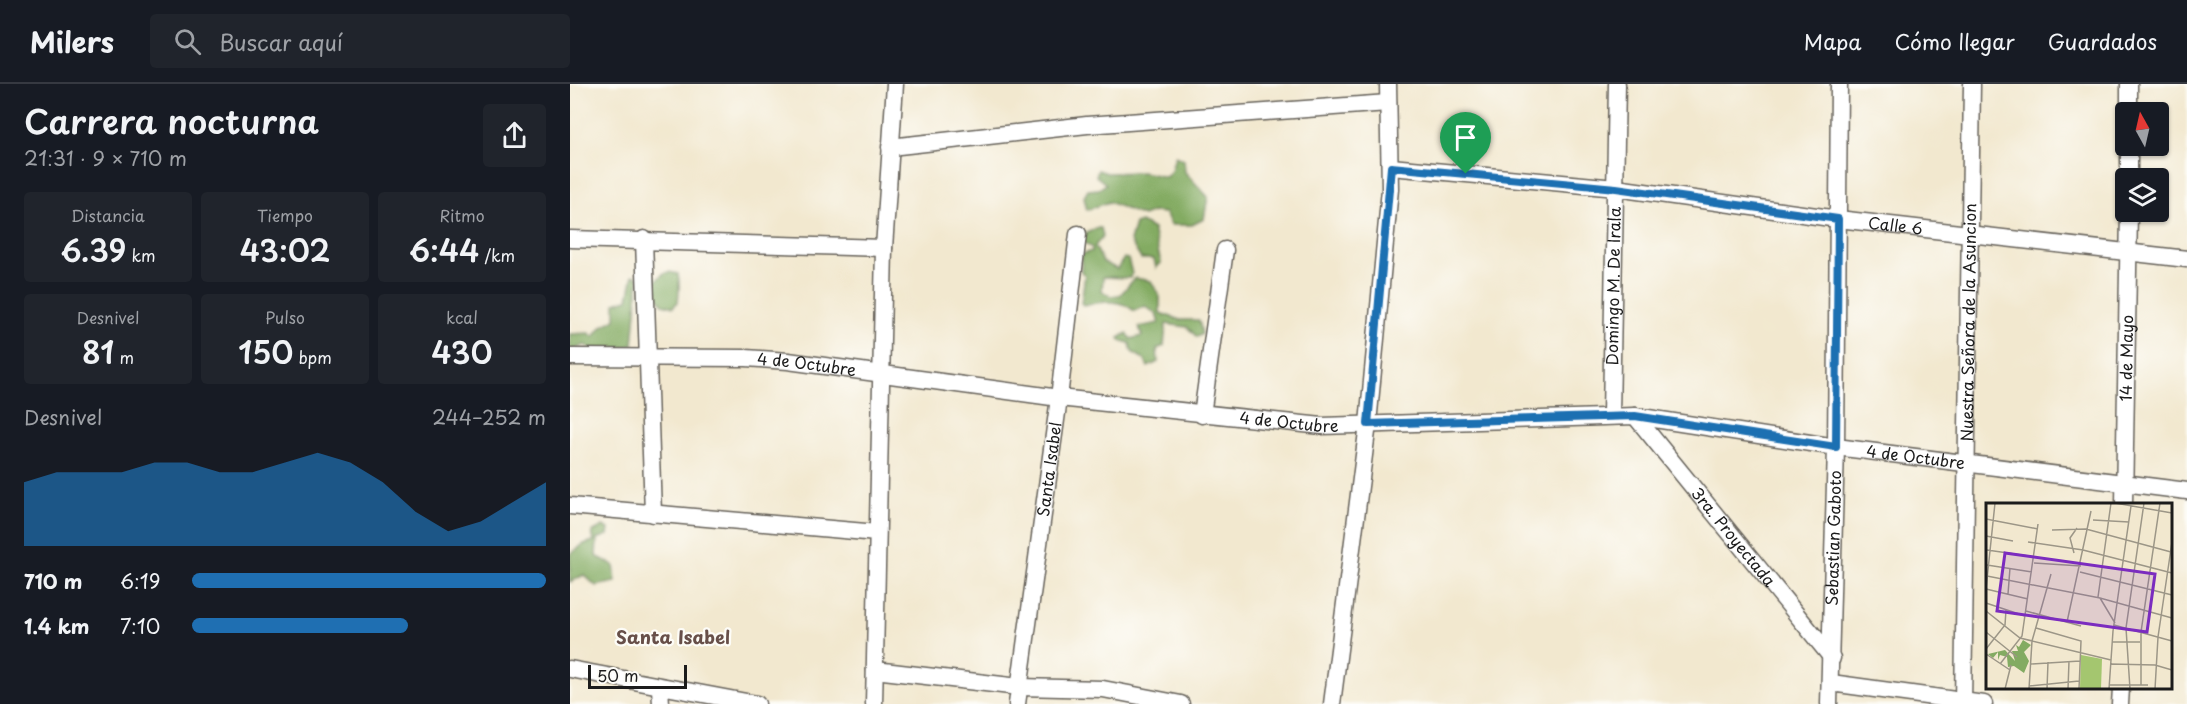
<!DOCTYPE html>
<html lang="es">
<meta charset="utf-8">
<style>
:root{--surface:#171b24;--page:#20242c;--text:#f1f3f6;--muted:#9ea1a6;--line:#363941;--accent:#1f6fb2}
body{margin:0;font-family:"Playpen Sans",sans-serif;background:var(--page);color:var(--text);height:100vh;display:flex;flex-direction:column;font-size:22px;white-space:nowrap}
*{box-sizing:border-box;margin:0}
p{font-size:20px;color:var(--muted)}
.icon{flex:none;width:33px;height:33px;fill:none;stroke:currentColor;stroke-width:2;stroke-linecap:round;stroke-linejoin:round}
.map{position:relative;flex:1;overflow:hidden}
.sheet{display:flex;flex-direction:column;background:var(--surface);width:570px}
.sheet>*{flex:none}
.needle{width:39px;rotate:352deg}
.fabs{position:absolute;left:1545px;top:18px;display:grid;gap:12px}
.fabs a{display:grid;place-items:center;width:54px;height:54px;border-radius:6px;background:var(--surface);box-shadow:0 2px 4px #0004;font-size:30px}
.scale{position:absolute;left:18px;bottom:15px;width:99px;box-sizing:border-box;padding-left:6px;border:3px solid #1c1c1c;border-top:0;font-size:16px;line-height:21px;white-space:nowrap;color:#1c1c1c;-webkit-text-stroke:4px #fdfcf7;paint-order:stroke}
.pin{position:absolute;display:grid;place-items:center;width:51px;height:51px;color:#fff;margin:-62px -26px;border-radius:50% 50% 50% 0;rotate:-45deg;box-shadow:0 0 6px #0007}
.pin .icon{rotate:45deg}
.round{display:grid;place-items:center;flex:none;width:63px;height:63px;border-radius:6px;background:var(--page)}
.head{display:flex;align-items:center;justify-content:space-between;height:102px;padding:0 24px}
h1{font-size:33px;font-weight:600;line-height:45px}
.stats{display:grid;grid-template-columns:repeat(3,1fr);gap:9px;height:102px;padding:6px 24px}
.stats div{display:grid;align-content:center;border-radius:6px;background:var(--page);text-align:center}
.stats b{font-size:30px;font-weight:600}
.stats small{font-size:16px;font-weight:400}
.stats p{font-size:16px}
.chart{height:168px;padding:12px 24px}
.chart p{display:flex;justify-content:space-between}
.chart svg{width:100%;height:108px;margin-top:6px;fill:var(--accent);opacity:.7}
ul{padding:0 24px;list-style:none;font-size:20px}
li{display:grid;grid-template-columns:96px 72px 1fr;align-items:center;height:45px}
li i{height:15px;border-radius:8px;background:var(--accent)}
header{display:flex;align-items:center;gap:36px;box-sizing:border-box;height:84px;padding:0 30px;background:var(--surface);border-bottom:2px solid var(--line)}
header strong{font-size:28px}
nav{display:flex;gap:33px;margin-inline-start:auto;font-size:21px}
.search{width:420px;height:54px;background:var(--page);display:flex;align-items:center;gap:15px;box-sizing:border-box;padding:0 21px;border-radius:6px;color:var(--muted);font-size:22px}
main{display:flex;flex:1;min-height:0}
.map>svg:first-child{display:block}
.forest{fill:#83ab62;stroke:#50643f;stroke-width:1.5}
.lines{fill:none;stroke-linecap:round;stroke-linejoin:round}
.minor-casing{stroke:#67635b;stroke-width:19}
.minor{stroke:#fff;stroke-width:16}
.route-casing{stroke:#fff;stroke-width:12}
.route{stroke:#1f6fb2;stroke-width:8}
.labels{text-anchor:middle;stroke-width:4.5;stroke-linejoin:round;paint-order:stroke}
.street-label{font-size:16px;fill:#1c1c1c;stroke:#fdfcf7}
.neighbourhood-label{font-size:18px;font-weight:bold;fill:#674f49;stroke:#fdfcf7}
.inset-road{fill:none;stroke:#9c9687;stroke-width:1.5}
.view{fill:#7b2cbf;fill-opacity:0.15;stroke:#7b2cbf;stroke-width:3}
.inset-edge{fill:none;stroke:#1c1c1c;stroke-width:3}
</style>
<header>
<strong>Milers</strong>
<div class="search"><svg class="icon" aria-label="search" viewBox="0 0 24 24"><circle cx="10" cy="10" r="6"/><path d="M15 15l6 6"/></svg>Buscar aquí</div>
<nav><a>Mapa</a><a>Cómo llegar</a><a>Guardados</a></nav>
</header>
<main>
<section class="sheet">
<div class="head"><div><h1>Carrera nocturna</h1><p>21:31 · 9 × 710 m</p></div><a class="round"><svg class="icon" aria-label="share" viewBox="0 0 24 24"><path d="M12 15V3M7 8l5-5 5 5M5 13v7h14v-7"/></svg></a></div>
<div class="stats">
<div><p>Distancia</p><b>6.39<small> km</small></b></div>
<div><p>Tiempo</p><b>43:02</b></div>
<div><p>Ritmo</p><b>6:44<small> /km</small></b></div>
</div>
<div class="stats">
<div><p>Desnivel</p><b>81<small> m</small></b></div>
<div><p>Pulso</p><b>150<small> bpm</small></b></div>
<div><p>kcal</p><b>430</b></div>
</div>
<div class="chart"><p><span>Desnivel</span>244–252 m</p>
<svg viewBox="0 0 160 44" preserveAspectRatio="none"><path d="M0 44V18L10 14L20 14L30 14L40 10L50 10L60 14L70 14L80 10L90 6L100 10L110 18L120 30L130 38L140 34L150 26L160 18V44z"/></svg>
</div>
<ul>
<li><b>710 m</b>6:19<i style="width:100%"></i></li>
<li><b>1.4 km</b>7:10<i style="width:61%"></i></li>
</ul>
</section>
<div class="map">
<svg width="1617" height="620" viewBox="0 0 1617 620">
<rect width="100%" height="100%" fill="#fdfcf7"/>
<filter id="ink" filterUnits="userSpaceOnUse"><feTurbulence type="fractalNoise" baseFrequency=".0167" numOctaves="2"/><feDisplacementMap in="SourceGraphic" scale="12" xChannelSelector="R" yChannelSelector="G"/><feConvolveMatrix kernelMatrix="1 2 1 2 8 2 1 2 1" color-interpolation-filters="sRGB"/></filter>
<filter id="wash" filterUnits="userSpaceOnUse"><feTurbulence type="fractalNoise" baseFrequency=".008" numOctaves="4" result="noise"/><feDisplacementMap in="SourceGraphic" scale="24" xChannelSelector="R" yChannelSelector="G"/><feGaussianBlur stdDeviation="1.35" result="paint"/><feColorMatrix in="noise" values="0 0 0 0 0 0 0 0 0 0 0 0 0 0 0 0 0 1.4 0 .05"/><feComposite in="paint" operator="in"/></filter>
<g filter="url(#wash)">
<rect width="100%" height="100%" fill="#f2e8cf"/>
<!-- forest -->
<path class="forest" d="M605,72L614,76L615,88L638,113L634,135L622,141H601L595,129L583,128L573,132L539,118L517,126L514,113L518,106L529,105L536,100L526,92L528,86L537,89L572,88L596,93L601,87Z
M571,138L583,145L591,179L586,184L584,175H571L560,157L565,140Z
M526,144H531L533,152L525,162L533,178L547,185L554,174L558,175L562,189L560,194L533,193L532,207L540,212L550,211L565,194L581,197L590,213V229L610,236H629L632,250L627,253L617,243L596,240L594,262L587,265L588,278L578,283L574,275L562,268L560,259L551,257L549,254L557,249L561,255L572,252L569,243L589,239L586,230L575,222L564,227C550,214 530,218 513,221L511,219L515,191L511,188L512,170L522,167V164L513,158L515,150Z
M99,188L108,190C110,198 109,210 108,218L103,223L93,220L86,211L84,199L94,189Z
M63,191L69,193L63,261C50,265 27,271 15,261L0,267V250L19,249L24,253L32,242L45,235V219L58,215Z
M33,442L39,445L38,451L27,455L26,472L44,481L46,498L26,502L14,491L0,498V470L14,460L24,457L22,448Z"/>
</g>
<g filter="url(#ink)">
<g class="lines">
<defs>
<g id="minor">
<path d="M1559,28V0"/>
<path d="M320,63L517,41L818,19"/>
<path id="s1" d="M821,83L1046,104L1268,135L1617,175"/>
<path d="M1559,94V62"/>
<path d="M0,155L314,164"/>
<path d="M74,155L83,430"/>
<path id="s2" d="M0,273L176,274L218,277L489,314L752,342L1065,332L1266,363L1617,407"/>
<path d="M632,331L655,166"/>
<path id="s3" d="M1041,331L1047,0"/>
<path id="s4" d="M1065,332L1262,574"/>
<path id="s5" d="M1554,420L1559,128"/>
<path d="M0,422L307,449"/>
<path d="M0,585L187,620"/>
<path d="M305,586L449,603L533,605L611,620"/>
<path d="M1261,599L1414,620"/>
<path d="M90,604L91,620"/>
<path d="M304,620L314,164L325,0"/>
<path id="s6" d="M447,620L489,314L508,150"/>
<path d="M762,620L798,340L820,105L818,0"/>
<path id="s7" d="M1259,620L1266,363L1269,0"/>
<path id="s8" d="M1393,620L1402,0"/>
<path d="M1550,620L1551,604"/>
</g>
</defs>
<!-- minor casing -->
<use href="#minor" class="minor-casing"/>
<!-- minor -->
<use href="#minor" class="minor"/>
</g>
</g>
<g class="lines" filter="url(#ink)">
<defs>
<path id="route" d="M821,83L1046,104L1268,135L1266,363L1065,332L798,340Z"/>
</defs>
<!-- route casing -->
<use href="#route" class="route-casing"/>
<!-- route -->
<use href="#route" class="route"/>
</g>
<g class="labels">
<!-- street labels -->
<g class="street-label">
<text dy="6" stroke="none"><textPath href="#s1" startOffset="508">Calle 6</textPath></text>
<text dy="6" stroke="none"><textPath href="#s3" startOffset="129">Domingo M. De Irala</textPath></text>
<text dy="6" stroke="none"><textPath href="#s8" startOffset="382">Nuestra Señora de la Asuncion</textPath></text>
<text dy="6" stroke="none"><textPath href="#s5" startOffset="146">14 de Mayo</textPath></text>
<text dy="6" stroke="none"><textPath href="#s2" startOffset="237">4 de Octubre</textPath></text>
<text dy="6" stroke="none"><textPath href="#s2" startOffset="723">4 de Octubre</textPath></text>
<text dy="6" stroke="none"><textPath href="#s2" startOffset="1353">4 de Octubre</textPath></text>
<text dy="6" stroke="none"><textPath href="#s6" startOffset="237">Santa Isabel</textPath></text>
<text dy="6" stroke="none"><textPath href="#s4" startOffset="156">3ra. Proyectada</textPath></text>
<text dy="6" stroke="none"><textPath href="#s7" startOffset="166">Sebastian Gaboto</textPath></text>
</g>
<!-- neighbourhood labels -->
<g class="neighbourhood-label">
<text x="103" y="560">Santa Isabel</text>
</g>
</g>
<!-- overview -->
<g transform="translate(1416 419)">
<rect width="186" height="186" fill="#f2e8cf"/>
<path d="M95,152L116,156L115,186H94Z" fill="#a4c66f"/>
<path d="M37,137L45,142L38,149L43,158L38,170L28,163L22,164L21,154L14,152L12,157V149L7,155L2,151L19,147L29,158L26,148H32L30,142L33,144Z" fill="#83ab62"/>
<path class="inset-road" d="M129,0L186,10M0,16L52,26M107,17L143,19M66,27L100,26L185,49M0,33L27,38M42,39L97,47L186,70M1,47L50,54M88,50L84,35L91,25M48,60L95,63M1,62L46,69M94,69L186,92M1,73L114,95L186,115M0,86L9,0M0,86L42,96M22,91L24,65M112,94L125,0M114,95L129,120M0,100L39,113M0,108L34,135L125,157M40,108L95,123M81,119L105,8M128,122L186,138M50,125L95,138L93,186M0,129L31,154M126,139H154M0,146L19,122L20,107M0,151L24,167M14,161L36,133L52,21M45,161L94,158M124,161L169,162L186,167M124,182H162M155,182V129L174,0M43,183L93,178M19,186L25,162M43,186L46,138L65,71M61,186L62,159M82,186L83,158M123,186L127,128L145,3M144,186L140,125L158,0M169,186L172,134L186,39"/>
<path class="view" d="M19,50L169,71L161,129L11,108Z"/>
<rect width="186" height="186" class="inset-edge"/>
</g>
</svg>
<div class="fabs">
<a><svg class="needle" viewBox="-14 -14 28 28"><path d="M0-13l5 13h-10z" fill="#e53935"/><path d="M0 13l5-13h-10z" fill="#9ea1a6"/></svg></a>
<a><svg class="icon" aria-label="layers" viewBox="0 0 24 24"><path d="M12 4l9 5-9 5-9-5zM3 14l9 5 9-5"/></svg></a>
</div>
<div class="scale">50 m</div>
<div class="pin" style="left:896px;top:90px;background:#1e9e55"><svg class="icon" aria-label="arrive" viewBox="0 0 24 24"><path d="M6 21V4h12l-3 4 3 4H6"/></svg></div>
</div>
</main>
